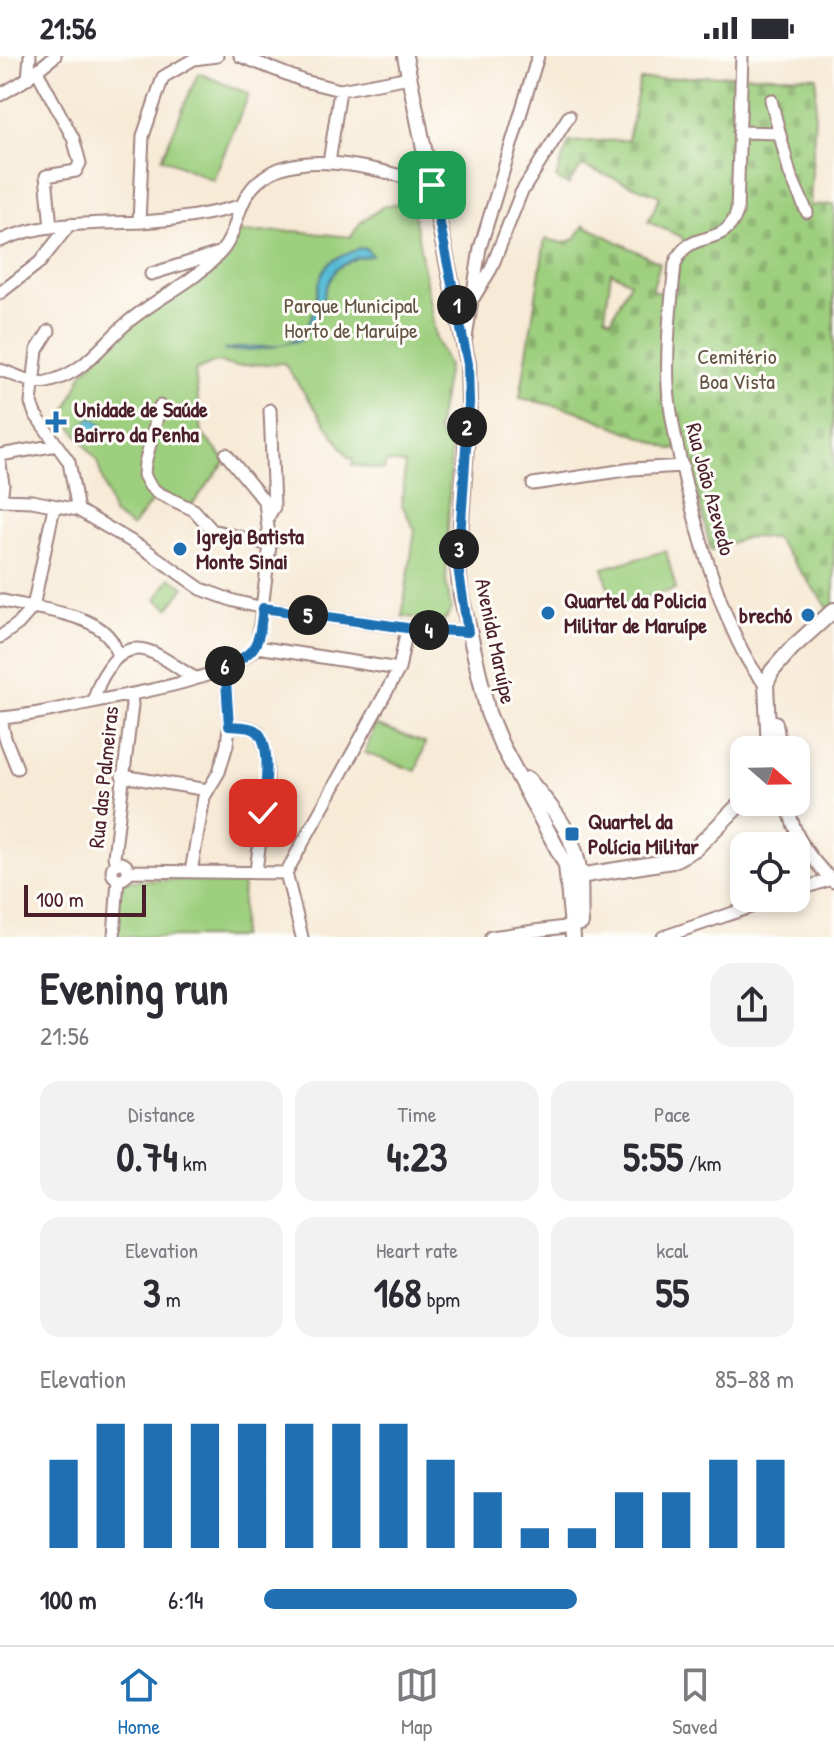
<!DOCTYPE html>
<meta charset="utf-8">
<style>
:root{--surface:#fff;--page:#f2f2f3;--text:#2b2b33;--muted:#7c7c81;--line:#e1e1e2;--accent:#1f6fb2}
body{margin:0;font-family:"Patrick Hand",sans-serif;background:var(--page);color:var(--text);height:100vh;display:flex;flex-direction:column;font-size:30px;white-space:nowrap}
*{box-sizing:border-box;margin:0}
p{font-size:26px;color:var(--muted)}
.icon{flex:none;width:44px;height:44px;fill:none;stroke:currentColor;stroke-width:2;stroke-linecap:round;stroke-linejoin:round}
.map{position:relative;height:881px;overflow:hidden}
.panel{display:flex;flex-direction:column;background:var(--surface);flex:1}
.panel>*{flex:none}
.needle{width:52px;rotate:110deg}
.controls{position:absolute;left:730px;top:680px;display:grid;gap:16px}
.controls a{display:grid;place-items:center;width:80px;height:80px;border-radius:16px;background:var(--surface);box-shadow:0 4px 12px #0003;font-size:40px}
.scale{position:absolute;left:24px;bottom:20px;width:122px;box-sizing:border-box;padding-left:8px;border:4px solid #4a1f2b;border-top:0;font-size:22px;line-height:28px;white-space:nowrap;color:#4a1f2b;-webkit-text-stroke:6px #fdfcf7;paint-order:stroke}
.pin{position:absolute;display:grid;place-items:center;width:68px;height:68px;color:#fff;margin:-34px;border-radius:16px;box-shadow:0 4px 12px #0006}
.km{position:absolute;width:40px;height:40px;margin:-20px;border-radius:50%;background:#222;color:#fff;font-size:22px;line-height:40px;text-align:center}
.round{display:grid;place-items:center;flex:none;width:84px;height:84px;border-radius:24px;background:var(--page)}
.headline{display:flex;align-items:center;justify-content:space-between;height:136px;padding:0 40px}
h1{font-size:44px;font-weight:700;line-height:60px}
.stats{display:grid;grid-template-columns:repeat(3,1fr);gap:12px;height:136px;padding:8px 40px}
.stats div{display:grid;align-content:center;border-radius:20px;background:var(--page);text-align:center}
.stats b{font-size:40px;font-weight:700}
.stats small{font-size:22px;font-weight:400}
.stats p{font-size:22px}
.chart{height:224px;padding:16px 40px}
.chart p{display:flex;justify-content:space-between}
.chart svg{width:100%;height:144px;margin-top:8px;stroke:var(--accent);stroke-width:6}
ul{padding:0 40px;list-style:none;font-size:26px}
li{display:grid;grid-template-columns:128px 96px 1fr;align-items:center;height:60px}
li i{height:20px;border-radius:10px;background:var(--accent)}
.status{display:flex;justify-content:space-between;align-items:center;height:56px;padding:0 40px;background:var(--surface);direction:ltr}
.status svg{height:22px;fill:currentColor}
.tabs{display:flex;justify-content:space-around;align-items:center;height:112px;border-top:2px solid var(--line);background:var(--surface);font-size:22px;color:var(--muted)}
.tabs a{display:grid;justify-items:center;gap:4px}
.tabs .active{color:var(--accent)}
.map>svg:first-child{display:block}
.green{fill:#9dcf7e;stroke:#747754;stroke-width:2}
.cemetery{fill:url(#cemetery-stones);stroke:#747754;stroke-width:2;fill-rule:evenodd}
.water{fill:#57bcd5;stroke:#506e80;stroke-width:2}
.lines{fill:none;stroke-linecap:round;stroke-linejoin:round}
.minor-casing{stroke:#a08480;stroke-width:15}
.major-casing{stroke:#a08480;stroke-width:18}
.minor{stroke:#fff;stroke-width:11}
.major{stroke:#fff;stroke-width:14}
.route-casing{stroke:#fff;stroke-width:16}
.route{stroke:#1f6fb2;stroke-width:10}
.poi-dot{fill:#1f6fb2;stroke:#fdfcf7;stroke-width:3}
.labels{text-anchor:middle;stroke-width:6;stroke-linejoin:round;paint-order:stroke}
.park-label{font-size:22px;fill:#635444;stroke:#fdfcf7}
.poi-label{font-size:22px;font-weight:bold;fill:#4a1f2b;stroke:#fdfcf7;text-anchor:start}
.street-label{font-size:22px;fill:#4a1f2b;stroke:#fdfcf7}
</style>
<div class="status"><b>21:56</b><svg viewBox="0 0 49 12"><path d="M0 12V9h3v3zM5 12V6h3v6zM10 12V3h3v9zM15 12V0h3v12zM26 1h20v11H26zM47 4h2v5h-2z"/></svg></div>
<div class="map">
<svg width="834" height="881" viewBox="0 0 834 881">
<defs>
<pattern id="cemetery-stones" width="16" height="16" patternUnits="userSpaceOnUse" patternTransform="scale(2)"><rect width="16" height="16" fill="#9dcf7e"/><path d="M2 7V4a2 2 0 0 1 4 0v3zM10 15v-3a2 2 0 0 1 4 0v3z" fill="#89b16d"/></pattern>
</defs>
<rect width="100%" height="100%" fill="#fdfcf7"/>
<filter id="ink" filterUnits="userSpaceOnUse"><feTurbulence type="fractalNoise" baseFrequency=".0125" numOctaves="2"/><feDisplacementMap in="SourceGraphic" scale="16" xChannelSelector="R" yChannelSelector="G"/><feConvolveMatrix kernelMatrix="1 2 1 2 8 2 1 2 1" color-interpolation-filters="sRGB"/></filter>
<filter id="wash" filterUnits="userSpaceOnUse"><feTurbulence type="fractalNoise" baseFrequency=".006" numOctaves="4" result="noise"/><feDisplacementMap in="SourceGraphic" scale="32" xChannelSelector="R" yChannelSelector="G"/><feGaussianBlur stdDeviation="1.8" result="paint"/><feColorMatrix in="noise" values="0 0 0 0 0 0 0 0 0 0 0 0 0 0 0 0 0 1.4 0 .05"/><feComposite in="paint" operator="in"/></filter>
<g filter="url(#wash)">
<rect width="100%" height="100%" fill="#f7ead6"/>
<!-- green -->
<path class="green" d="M198,17L249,38L213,124L162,102Z
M404,148L414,158L436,283L448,310L437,375L451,394L446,524L451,553L446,563L439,566L402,560L415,474L402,449L405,408L386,406L384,414L352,409L353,402H349L284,307L234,310L216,306L195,315L202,378L226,405L191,450L159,436L132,471L113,458L97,405L64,361L83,316L128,270L221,202L238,177L294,175L351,181L360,167L385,149Z
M666,495L676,533L614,550L603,512Z
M170,522L184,531L169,552L156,543Z
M375,669L425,687L416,715L365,697Z
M243,823L241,881H116L120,825Z"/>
<!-- cemetery -->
<path class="cemetery" d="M731,19L817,21L810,150L834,148V549L829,553L775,482L747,481L711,495L687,394L671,393L574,354L520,342L545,183L563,187L575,183L584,169L660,207L652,235L675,238L679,207L685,195L682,181L648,166L660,140L582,110L568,129L556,122L569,86L628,84L640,24ZM611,216L630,226L611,264L605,260Z"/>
<!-- water -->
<path class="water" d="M359,192L367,193L372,200L356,202L336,213L326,232L319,259L302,284L262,293L224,295C244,286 277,297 296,282C324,259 310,224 331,206C339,199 351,198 359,192Z
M92,361L102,369L99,378L91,381L80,372Z"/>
</g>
<g filter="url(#ink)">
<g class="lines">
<defs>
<path id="minor" d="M240,0L304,25L340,34L410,21
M742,0L737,156C724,195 689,170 675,208C671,248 666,290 668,330C671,388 723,593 766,628
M37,15L73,82L80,107L76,115L46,120L51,171
M28,22L30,0
M0,39L22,26L55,0
M771,44L790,118L807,156
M739,76L778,77
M329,107L340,34
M139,166L143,80L163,21L194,3L217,0
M0,185C45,165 93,168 142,166C175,164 208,159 240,150
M151,218L219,197
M0,237L40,206L70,168
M474,241L491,213L521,137L569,60
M49,275L37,294L31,347L35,358L69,406L78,454
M466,282L480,192L538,0
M0,314C14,318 33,329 47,326C84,318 101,289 128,266C158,241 195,226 221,196C237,178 236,151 252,132C291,85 384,115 432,129
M226,398L265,446L270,489
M0,399L57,389
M0,408L3,428L1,444
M533,428L632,413L683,410
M0,444L32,445L78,454L146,494L201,533L234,545L263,552L407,572L468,576
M267,463L274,451L270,354
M0,544C33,554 109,555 117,598
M0,581L18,568L33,551L54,451
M257,591L399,613
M94,645C96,632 101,622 109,611C136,572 165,606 195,622
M0,662C32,660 61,652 92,646C139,636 222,625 257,591L270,489L212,474L194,454L158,437L150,430L144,419L145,407L160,350
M1,662L5,682L17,712
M229,670C238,671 254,669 259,677C278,705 258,784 256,817
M122,720L208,734
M787,746C794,781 808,801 834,826
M112 815a8 8 0 1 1 16 0a8 8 0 1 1-16 0Z
M116,807L114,801L132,649L131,639
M129,815L286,817
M191,816L204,741L219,716L227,689L229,670L225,610
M796,835L831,823
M114,881L118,823
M302,881L286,817L399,613L407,572
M491,881L572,870
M663,881L777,842"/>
<path id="major" d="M405,0L468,308L469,347L458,511L461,539L488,657L501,688L566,809L573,881
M775,667L779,694
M769,694L766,628L772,615L792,592L834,554
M528,723C554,754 577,780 580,822C581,837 580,852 581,867
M573,821L672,805L696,792L744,744"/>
</defs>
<!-- minor casing -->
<use href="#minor" class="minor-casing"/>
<!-- major casing -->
<use href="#major" class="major-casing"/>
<!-- minor -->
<use href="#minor" class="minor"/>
<!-- major -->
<use href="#major" class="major"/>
</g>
</g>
<g class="lines" filter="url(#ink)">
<defs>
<path id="route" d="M263,757C264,739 274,685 255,674C249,670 237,671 229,670L225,610C259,598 259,585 263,552L407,572L468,576L458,511L469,347L468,308L432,129"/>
</defs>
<!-- route casing -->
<use href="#route" class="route-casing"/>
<!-- route -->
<use href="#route" class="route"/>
</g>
<!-- markers -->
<g class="poi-dot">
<path d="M52 354h8v8h8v8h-8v8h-8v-8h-8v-8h8z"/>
<circle cx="180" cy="493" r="8"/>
<circle cx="548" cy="557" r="8"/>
<circle cx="808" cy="559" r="8"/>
<rect x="564" y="770" width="16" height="16" rx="4"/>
</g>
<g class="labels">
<!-- park labels -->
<g class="park-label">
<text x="351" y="257">Parque Municipal<tspan x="351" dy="25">Horto de Maruípe</tspan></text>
<text x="737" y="308">Cemitério<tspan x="737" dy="25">Boa Vista</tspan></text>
</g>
<!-- poi labels -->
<g class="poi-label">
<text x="74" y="361">Unidade de Saúde<tspan x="74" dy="25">Bairro da Penha</tspan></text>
<text x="196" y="488">Igreja Batista<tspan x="196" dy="25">Monte Sinai</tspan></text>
<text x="564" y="552">Quartel da Policia<tspan x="564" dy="25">Militar de Maruípe</tspan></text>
<text x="792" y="567" text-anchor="end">brechó</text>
<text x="588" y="773">Quartel da<tspan x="588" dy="25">Polícia Militar</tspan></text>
</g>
<!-- street labels -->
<g class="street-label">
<text transform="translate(711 433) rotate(75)" y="8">Rua João Azevedo</text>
<text transform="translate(496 585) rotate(78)" y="8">Avenida Maruípe</text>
<text transform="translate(103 721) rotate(-84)" y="8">Rua das Palmeiras</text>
</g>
</g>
</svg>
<div class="controls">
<a><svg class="needle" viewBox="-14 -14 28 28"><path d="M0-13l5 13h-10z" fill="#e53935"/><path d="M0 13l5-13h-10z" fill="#7c7c81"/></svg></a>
<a><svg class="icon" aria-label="locate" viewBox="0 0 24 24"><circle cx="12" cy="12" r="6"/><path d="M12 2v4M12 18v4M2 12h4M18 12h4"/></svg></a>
</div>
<div class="scale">100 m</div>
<div class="pin" style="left:432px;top:129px;background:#1e9e55"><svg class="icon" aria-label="arrive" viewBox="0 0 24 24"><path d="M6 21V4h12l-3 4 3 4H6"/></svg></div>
<div class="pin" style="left:263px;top:757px;background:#d93025"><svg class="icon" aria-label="check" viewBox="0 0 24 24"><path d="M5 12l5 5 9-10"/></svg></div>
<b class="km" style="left:457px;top:249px">1</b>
<b class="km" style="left:467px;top:371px">2</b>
<b class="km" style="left:459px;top:493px">3</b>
<b class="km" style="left:429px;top:574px">4</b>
<b class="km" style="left:308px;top:559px">5</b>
<b class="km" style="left:225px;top:610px">6</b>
</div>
<section class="panel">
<div class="headline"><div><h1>Evening run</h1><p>21:56</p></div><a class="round"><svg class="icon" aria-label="share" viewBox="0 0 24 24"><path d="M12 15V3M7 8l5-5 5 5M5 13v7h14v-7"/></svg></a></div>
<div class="stats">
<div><p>Distance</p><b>0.74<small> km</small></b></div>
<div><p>Time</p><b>4:23</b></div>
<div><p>Pace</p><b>5:55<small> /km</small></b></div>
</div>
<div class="stats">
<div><p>Elevation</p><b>3<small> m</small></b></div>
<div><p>Heart rate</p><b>168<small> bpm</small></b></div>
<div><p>kcal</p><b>55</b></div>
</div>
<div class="chart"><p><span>Elevation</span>85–88 m</p>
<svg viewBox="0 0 160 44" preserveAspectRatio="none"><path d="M5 44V17M15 44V6M25 44V6M35 44V6M45 44V6M55 44V6M65 44V6M75 44V6M85 44V17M95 44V27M105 44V38M115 44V38M125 44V27M135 44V27M145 44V17M155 44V17"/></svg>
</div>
<ul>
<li><b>100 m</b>6:14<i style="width:59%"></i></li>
</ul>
</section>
<nav class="tabs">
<a class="active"><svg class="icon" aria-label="home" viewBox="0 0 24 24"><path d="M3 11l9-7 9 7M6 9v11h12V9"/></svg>Home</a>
<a><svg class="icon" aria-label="map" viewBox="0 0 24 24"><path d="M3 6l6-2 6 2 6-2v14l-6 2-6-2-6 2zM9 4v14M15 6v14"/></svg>Map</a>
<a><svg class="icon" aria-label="saved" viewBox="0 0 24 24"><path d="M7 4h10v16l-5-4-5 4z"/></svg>Saved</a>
</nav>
